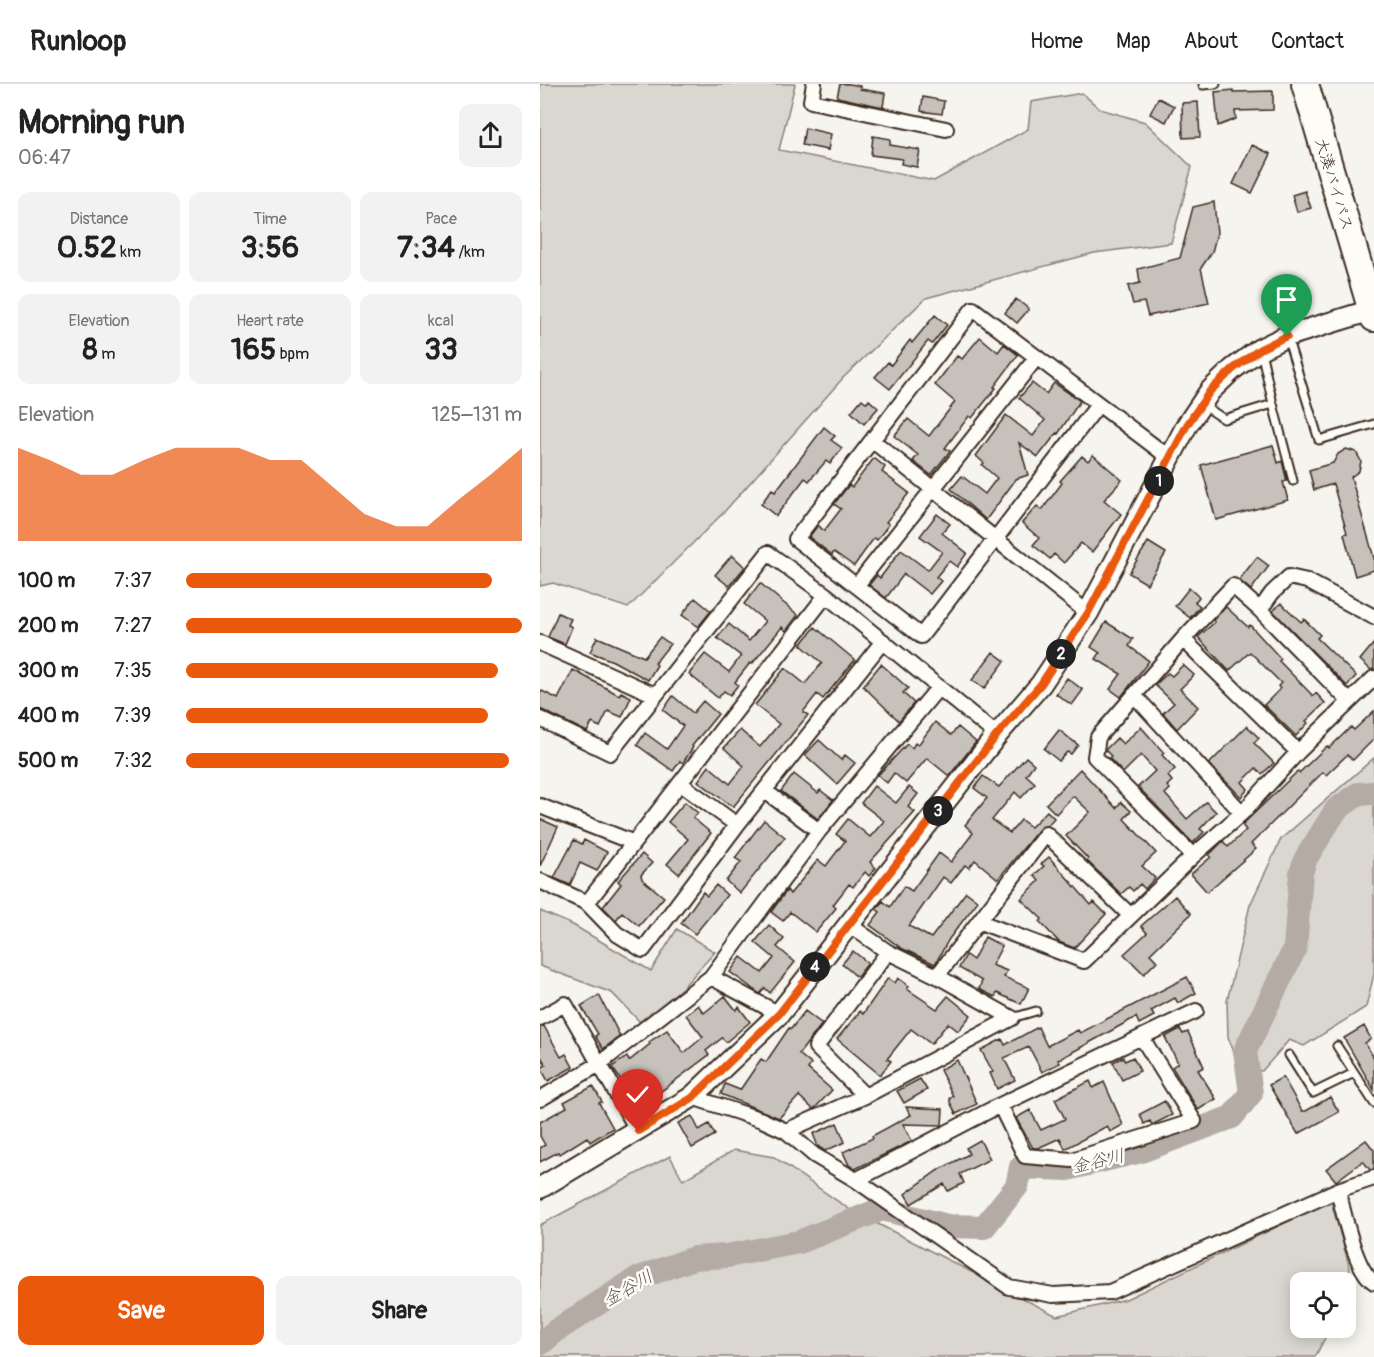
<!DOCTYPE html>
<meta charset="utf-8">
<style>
:root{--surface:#fff;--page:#f2f2f2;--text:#222;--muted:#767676;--line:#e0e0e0;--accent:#ea580c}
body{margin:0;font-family:Pangolin,"Klee One",sans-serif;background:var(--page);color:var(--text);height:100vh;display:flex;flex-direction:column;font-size:22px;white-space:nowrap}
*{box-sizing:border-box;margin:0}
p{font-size:20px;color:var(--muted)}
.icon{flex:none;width:33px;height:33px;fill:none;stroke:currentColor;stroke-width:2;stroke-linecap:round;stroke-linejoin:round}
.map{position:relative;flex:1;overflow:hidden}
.side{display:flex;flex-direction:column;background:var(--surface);width:540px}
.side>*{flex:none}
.controls{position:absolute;left:750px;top:1188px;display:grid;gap:12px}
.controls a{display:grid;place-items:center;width:66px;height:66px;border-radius:12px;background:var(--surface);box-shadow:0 3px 15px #0003;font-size:30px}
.pin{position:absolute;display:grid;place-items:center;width:51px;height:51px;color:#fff;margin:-62px -26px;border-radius:50% 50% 50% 0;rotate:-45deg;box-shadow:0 0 6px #0007}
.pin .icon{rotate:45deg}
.km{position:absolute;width:30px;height:30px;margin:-15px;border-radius:50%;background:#222;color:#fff;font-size:16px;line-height:30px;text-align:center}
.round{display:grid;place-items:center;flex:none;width:63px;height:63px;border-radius:12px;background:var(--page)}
.headline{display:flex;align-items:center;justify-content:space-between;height:102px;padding:0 18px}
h1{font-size:33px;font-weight:700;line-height:45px}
.stats{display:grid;grid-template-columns:repeat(3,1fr);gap:9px;height:102px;padding:6px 18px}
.stats div{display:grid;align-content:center;border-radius:12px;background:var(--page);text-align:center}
.stats b{font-size:30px;font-weight:700}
.stats small{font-size:16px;font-weight:400}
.stats p{font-size:16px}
.chart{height:168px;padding:12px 18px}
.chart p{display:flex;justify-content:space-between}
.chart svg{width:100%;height:108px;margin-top:6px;fill:var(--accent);opacity:.7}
.primary-button{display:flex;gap:12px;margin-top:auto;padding:12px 18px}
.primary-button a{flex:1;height:69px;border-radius:12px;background:var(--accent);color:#fff;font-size:24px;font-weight:700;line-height:69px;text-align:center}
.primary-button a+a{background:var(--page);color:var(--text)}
ul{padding:0 18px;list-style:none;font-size:20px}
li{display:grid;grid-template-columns:96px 72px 1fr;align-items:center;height:45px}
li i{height:15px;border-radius:8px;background:var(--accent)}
header{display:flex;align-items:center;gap:36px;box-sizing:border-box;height:84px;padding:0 30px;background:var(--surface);border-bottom:2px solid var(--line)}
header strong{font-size:28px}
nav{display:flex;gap:33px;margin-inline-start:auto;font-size:21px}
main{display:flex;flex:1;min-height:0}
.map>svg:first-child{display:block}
.green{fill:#dad6d0;stroke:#8a8077;stroke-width:1.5}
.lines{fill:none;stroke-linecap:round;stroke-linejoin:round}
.river{stroke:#b4aca4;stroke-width:24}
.building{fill:#c7c1bb;stroke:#3b2a1e;stroke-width:1.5}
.lane-casing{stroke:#3b2a1e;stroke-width:11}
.street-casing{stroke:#3b2a1e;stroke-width:18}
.secondary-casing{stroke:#3b2a1e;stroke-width:24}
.highway-casing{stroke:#3b2a1e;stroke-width:30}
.lane{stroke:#fdfcf7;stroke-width:7}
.street{stroke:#fdfcf7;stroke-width:14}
.secondary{stroke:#fdfcf7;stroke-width:20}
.highway{stroke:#fdfcf7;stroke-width:26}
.route-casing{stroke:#fff;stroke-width:12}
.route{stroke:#ea580c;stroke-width:8}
.labels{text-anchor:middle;stroke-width:5;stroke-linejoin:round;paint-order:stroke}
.street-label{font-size:16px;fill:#3b2a1e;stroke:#fdfcf7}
.water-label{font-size:18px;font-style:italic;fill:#65584d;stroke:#fdfcf7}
</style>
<header>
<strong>Runloop</strong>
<nav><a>Home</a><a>Map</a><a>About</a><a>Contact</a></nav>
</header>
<main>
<section class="side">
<div class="headline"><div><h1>Morning run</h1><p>06:47</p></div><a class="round"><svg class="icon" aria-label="share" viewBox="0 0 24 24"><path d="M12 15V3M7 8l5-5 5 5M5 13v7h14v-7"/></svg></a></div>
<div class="stats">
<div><p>Distance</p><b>0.52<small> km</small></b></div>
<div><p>Time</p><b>3:56</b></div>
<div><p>Pace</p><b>7:34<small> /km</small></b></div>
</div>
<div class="stats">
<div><p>Elevation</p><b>8<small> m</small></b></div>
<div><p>Heart rate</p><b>165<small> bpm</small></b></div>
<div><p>kcal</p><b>33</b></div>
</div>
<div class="chart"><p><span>Elevation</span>125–131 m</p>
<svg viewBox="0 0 160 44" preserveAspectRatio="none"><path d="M0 44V6L10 11L20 17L30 17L40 11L50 6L60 6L70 6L80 11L90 11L100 22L110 33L120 38L130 38L140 27L150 17L160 6V44z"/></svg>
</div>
<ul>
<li><b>100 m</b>7:37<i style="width:91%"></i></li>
<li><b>200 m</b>7:27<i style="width:100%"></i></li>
<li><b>300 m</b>7:35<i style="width:93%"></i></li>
<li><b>400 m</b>7:39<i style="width:90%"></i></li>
<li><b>500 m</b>7:32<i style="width:96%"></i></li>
</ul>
<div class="primary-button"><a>Save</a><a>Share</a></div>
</section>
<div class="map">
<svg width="834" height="1273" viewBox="0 0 834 1273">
<rect width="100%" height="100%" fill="#f5f4ee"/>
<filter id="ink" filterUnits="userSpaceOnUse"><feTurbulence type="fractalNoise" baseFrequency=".0167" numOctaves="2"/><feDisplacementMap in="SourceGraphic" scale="12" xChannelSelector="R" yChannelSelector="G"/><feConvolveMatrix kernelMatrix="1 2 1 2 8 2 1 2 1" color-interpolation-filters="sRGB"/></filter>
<g filter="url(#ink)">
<!-- green -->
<path class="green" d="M0,0H255L239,66L394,97L488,45L491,18L542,9L560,25L605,38L652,83L631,159L554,169L386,214L303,294L184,428L88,524L13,499L0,502Z
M834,674V890L826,923L764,962L749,956L722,987L700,984L688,953L687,917L710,821L741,755Z
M0,827L33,841L111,887L137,845L175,868L143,903L101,939L72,909L0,882Z
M194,1066L234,1073L309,1125L517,1232L586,1215L791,1117L810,1185L806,1210V1198H760V1244H790L775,1273H0V1141L130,1072L143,1096Z"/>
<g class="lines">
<!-- river -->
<path class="river" d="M0,1260L17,1246L96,1195L154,1174L187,1172L259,1158L342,1125L408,1142L444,1143L477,1102L481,1083L527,1085L601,1067L692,1033L711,1009L705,967L755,864L761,789L766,774L796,726L818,710L834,709"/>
</g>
<!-- building -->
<path class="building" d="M300,0H310L320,2V5L345,9L343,23L297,13Z
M693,6V8L733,7V26L695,27L696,35L678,42L675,8Z
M383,13L404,17L402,30L381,27Z
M618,14L634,22L626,38L610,30Z
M658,18L660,53L643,54L642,19Z
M265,44L291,50L288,66L262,61Z
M333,52L350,55V61L380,66L377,83L361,80L362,75L331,71Z
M712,61L731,70L712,109L693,100Z
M765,107L771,124L757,128L752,111Z
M674,118L677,149L672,168L661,184L669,219L608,232L604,218L593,220L588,202L600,199L598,185L640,174L653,123Z
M476,215L489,225L477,239L465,229Z
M395,231L407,241L392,260L388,257L350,305L335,293L348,278L351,281L370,256L372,259Z
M440,253L458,268L464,260L478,271L454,303L456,304L432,334L429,332L405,364L410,367L391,391L373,377L378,371L354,352L368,335L389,352L415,318L395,301L417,272L422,275Z
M492,299L506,310L514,299L540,317L518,350L517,349L498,373L479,359L488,391L476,395L446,436L411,405L422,392L445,410L457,394L442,381L444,379L436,372L466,331L493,352L505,336L479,314Z
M322,315L327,319L329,316L338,324L324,340L311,328Z
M284,343L295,352L291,356L302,364L290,380L286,377L269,397L265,394L236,432L221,420L232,405L235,408Z
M733,361L738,379L742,377L747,397L743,398L748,416L676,436L661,381Z
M806,365L816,368L821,377L819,387L811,393L834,474V486L815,492L804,450L807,449L793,400L774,406L769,386L793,379L798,370Z
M553,371L582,396L564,416L581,430L552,468L541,459L524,479L514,470L510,475L493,461L499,454L482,439L497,422L502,426L522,399L520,397L542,372L548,377Z
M334,374L345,383L342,388L369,409L346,438L349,440L337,456L334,454L314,482L294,468L292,471L269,453L278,441L284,447L301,425L294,420L309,401L312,403Z
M397,430L410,440L402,449L427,469L417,483L409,477L396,493L401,497L390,510L364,490L346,514L329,501L337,491L340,494L361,466L388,486L402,468L380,452Z
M608,458L626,469L607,500L589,489Z
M192,471L205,483L189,502L175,491Z
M717,473L729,482L711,506L699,496Z
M220,499L258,531L246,547L242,543L212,580L210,579L195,598L198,601L190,611L184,607L178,614L149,590L165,570L189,588L201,572L177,554L189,540L209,557L225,537L204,520Z
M649,504L659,513L655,518L660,522L650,534L635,522Z
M155,514L171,527L158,543L142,531Z
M741,519L761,538L764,535L780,551L777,554L816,592L807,602L733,527Z
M686,523L708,543L710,541L741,575L739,577L773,612L776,609L785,619L766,637L768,639L756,652L724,621L740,605L738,602L741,599L710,568L689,587L658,553L675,538L673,536Z
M18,529L31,535L28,541L32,543L25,560L8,553Z
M566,538L593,555L589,562L609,577L581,613L570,605L581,590L556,575L560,569L551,563Z
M275,543L315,576L283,615L277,610L263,628L268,631L193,723L158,697L169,682L190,700L204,682L184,664L200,646L220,663L239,640L215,621L245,584L265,600L282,579L261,561Z
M57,553L104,573L120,553L130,560L115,579L117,581L108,596L73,577L50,568Z
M834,559V585L831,586L820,576Z
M453,568L465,577L444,605L432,596Z
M341,580L368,604L363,609L374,619L359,637L323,602Z
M643,581L654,591L640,605L658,623L637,645L623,629L634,619L615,601L628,589L632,592Z
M33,586L79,611L81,608L91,613L82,633L68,627L60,643L52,639L47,648L0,625V606L18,615Z
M527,594L543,606L532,621L516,610Z
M133,612L153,629L163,617L178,630L152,662L153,663L143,679L140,677L133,687L97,661L105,649L127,665L143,642L123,626Z
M834,627V655L813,676L807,671L786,691L783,688L711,760L716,765L667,808L651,790L671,773L669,771L683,757L688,763L706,746L702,741L758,687L759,689L787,662L789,664L811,643L814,646Z
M395,638L411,651L418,643L436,658L409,692L387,674L366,699L354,689L347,699L338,691L367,660L372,664L375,659L378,661Z
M707,642L719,654L714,659L734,679L722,690L716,684L702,698L708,705L701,713L669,680Z
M601,643L624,669L622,671L635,685L628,692L632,697L627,702L630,705L625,710L647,735L666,718L676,728L660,745L664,748L653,759L598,703L615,687L601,671L583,689L569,674L571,672L565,666L577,654L583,660Z
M519,646L538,661L531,670L527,668L519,677L504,665Z
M279,656L301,676L305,671L315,679L297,700L265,671Z
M486,673L494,680L486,691L495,699L481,714L475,708L452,736L470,749L481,736L491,743L507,727L514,734L508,741L499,745L458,795L435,776L429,784L425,781L411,799L403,793L369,842L391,854L426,808L438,817L409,855L395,880L361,864L330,841L340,828L336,825L343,817L350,823L364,802L372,807L399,769L411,778L433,749L425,741L447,714L434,704L443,692L459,703Z
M540,685L576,724L581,718L591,727L584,735L616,769L602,782L615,794L605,805L600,800L593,807L589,803L581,810L547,777L548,775L526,752L550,728L533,712L516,730L506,720Z
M254,690L278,709L280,706L293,716L278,735L241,707Z
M334,702L356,719L369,703L378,710L368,723L375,728L330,778L336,784L329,792L325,788L313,803L309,800L293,821L296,824L276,848L250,828L243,837L231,828L247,806L250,810L278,776L286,782L305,757L296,750L308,735L330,753L344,737L321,719Z
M145,718L158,729L153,734L171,749L139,790L127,780L148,755L128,738Z
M0,735L18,743L0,782Z
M224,736L245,753L200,809L186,797L201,778L195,774Z
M34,756L42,760L44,756L67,768L57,787L40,779L30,801L14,794Z
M102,770L112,779L101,791L102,795L124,813L99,842L82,828L76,836L63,823L81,800L78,797Z
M509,773L551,821L554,818L566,830L534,864L519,858L500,838L502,835L481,815L499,797L494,791L504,782L501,780Z
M176,801L187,811L155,850L141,839L163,808L167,812Z
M635,812L651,830L610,870L617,877L604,890L584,870L607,849L601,842Z
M229,841L244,855L237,863L255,878L230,909L225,904L220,910L190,888L201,873L222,889L234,874L215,858Z
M445,853L462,862L452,881L467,887L464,893L489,904L481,920L457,909L455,913L439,905L442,897L419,884L426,871L433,876Z
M313,867L328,879L317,893L302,880Z
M647,893L656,909L638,919L635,914L611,927L614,932L599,940L596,933L587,938L518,976L520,979L502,988L489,963L464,974L475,996L457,1005L450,989L453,988L441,966L462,955L465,961L498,943L507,962L538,946L540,949Z
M348,894L355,899L358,894L369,902L367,905L397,925L408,912L431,931L418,947L408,939L391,960L371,945L347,975L351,977L340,991L297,955L320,927L323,930Z
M59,911L80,952L63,965L55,952L58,950L41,922Z
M185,912L196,926L199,923L210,938L186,958L182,954L166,967L169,971L96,1026L91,1016L93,1014L72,983L87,973L89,977L110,960L109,958L127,946L144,969L163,953L146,931L158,921L164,929Z
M265,927L282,940L259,970L271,980L268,985L292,1006L275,1024L273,1025L259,1012L239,1034L181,1010L185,1000L200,1006L221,975L226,978L249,944L251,945Z
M4,942L21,973L26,970L33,983L8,997L1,984L6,981L0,971V943Z
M824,942L831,955L825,959L834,974V1006L804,954Z
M640,945L643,950L648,948L664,983L658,986L676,1015L658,1026L632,983L638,979L625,953Z
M583,973L585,977L593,973L600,987L582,996L573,978Z
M417,976L437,1020L416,1030L410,1018V1014L413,1012L400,986Z
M743,993L762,1027H766L790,1013L799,1028L758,1050L729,1001Z
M380,995L387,1006L364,1019L357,1007Z
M550,997L553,1004L564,998L583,1041L570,1048L567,1042L525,1065L520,1054L498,1064H493L476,1034L490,1026L501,1046L525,1035L515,1015Z
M53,1002L62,1018L59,1019L73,1044L50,1058L47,1053L20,1070L18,1068L0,1078V1064L5,1061L0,1052V1038L27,1023L24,1018Z
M625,1017L632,1031L612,1041L610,1037L604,1040L600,1030Z
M366,1023L403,1025L402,1041L363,1040L372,1057L315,1085L309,1081L303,1068L333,1054L332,1052L371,1031Z
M152,1032L159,1046L169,1040L175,1051L152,1064L138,1039Z
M297,1039L305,1058L285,1067L278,1062L273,1050Z
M440,1056L450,1075L420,1090L424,1099L408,1107L404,1100L371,1120L365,1110L397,1087L429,1070L426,1064Z
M826,1056L834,1066V1085L830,1086L823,1077L796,1097L786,1085Z"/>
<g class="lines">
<defs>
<path id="lane" d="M663,1L676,0
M747,253L779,356L834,340
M733,320L753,397
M663,321L684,335L733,320L721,267
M472,934L496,927
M797,962L834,1019
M749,971L773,1009L814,989"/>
<path id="street" d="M274,0L271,17L406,45
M558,321L381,552L256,455L433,225L631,375
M333,357L548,529
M317,501L497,273
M720,526L732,509L749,493L767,497L834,533
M643,555L758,668
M0,559L115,611
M594,611L702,729
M0,635L70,669L228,469L286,511L457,651
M141,700L197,741
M225,707L279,747
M0,722L92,758
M653,772L555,673L558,653L643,555L693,502L720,526L809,617
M0,797L47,819L77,850L103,866L197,741L343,557
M47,819L286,511
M440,838L544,877L653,772L702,729L758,668L834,594
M308,840L348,868L397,892L472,934
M397,892L506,750L591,832
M171,893L239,930
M0,934L25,920L98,1047
M325,1012L276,963L348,868
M152,1013L222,1036L246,1047L274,1071L316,1096L469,1203L513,1211L570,1208L798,1106L834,1094
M0,1015L59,980L171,893L279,747L399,603
M460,1021L485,1072L532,1076L654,1037L602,954
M246,1047L325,1012L472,934
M316,1096L460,1021L656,927
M798,1106C804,1129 815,1187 834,1198"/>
<path id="secondary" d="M0,1104L152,1013L239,930L457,651L501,600L548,529L647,341L670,307L693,285L720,265L747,252L832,226"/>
<path id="highway" d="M765,0L834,234"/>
</defs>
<!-- lane casing -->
<use href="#lane" class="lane-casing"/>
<!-- street casing -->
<use href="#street" class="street-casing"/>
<!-- secondary casing -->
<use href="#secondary" class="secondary-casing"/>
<!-- highway casing -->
<use href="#highway" class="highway-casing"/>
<!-- lane -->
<use href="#lane" class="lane"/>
<!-- street -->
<use href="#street" class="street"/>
<!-- secondary -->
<use href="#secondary" class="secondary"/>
<!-- highway -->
<use href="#highway" class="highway"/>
</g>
</g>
<g class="lines" filter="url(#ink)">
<defs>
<path id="route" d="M98,1047L152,1014L239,930L457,651L501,600L548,529L647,341L670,307L693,285L720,265L747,252"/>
</defs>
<!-- route casing -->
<use href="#route" class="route-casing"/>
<!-- route -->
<use href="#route" class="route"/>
</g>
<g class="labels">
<!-- street labels -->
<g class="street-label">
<text transform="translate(795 100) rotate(73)" y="6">大湊バイパス</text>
</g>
<!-- water labels -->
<g class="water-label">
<text transform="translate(558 1077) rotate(-13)" y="6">金谷川</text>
<text transform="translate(88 1204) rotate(-30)" y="6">金谷川</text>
</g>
</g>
</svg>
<div class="controls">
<a><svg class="icon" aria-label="locate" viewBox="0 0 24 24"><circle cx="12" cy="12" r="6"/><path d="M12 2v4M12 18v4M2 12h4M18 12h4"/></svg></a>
</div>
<div class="pin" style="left:747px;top:252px;background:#1e9e55"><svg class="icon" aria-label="arrive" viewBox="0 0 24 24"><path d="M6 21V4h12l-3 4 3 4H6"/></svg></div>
<div class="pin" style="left:98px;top:1047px;background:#d93025"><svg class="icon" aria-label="check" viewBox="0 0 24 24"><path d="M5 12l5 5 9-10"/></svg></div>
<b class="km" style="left:619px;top:397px">1</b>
<b class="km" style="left:521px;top:570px">2</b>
<b class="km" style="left:398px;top:727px">3</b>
<b class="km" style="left:275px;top:883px">4</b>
</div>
</main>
